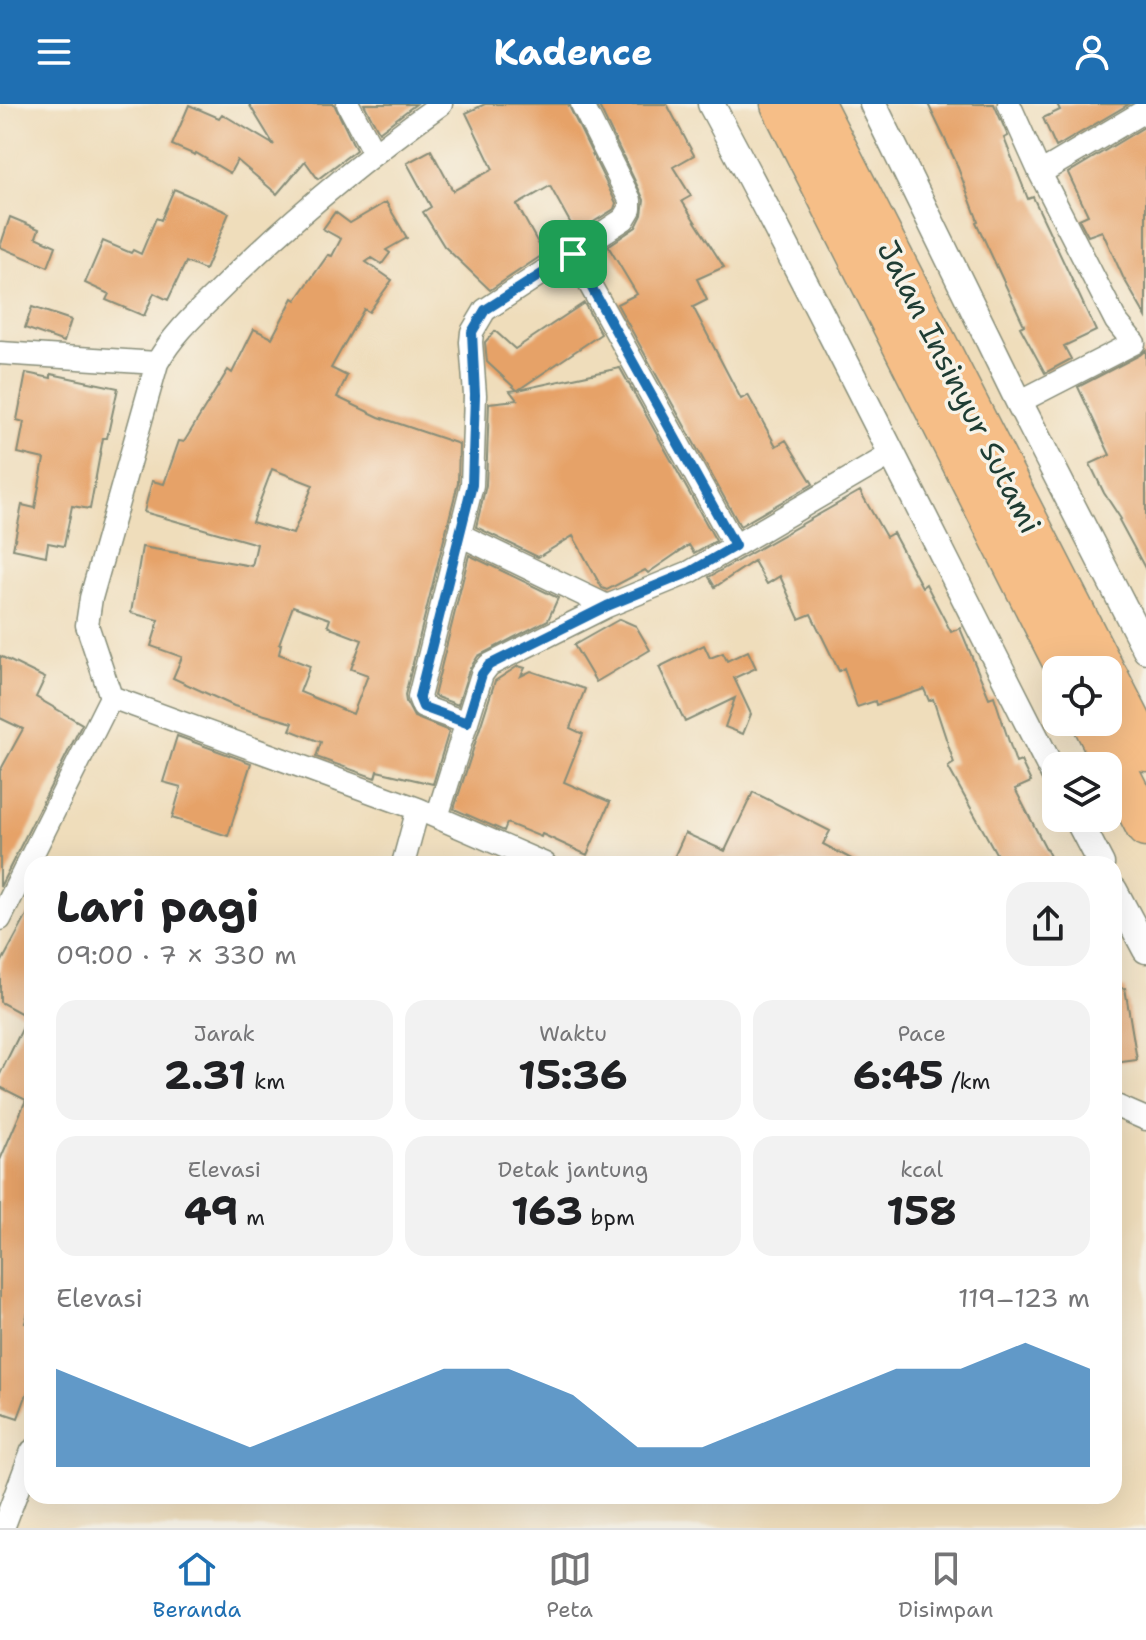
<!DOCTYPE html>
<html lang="id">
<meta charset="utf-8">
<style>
:root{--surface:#fff;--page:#f2f2f2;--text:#202124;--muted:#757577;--line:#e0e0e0;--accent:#1f6fb2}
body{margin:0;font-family:"Shantell Sans",sans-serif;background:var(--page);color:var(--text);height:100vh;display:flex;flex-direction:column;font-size:30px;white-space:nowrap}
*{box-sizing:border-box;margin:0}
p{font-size:26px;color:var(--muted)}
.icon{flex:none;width:44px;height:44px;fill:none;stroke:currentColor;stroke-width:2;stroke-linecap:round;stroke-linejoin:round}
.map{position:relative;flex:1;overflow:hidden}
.side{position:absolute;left:24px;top:752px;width:1098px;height:648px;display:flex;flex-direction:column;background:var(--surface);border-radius:24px;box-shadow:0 8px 32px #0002}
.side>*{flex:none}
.fabs{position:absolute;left:1042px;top:552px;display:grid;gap:16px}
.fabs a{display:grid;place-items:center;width:80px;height:80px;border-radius:16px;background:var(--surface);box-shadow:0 8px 32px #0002;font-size:40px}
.pin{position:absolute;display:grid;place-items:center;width:68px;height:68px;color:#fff;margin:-34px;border-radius:16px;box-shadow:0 4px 12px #0006}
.round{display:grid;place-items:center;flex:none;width:84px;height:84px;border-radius:24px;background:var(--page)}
.summary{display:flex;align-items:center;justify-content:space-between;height:136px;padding:0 32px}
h1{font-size:44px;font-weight:700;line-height:60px}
.stats{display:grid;grid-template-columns:repeat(3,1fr);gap:12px;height:136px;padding:8px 32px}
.stats div{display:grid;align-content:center;border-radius:20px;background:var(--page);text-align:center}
.stats b{font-size:40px;font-weight:700}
.stats small{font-size:22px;font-weight:400}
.stats p{font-size:22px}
.chart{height:224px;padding:16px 32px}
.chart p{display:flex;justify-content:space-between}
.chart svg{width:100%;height:144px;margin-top:8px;fill:var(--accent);opacity:.7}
header{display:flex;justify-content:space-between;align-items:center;height:104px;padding:0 32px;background:var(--accent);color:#fff;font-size:36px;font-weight:700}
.dock{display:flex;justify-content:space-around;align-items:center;height:112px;border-top:2px solid var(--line);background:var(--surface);font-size:22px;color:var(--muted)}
.dock a{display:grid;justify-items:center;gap:4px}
.dock .on{color:var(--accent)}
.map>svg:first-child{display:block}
.building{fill:#e6a268;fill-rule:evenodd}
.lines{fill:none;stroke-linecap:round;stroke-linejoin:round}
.minor-casing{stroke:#878d78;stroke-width:25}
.tertiary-casing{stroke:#878d78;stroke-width:29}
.motorway-casing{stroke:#878d78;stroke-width:43}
.minor{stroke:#fff;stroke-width:22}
.tertiary{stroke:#fff;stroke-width:26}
.motorway{stroke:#f6be87;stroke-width:40}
.route-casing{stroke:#fff;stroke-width:16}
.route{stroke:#1f6fb2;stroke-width:10}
.labels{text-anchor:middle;stroke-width:7;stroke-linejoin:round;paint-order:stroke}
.street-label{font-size:30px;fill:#1f3d34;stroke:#f7f3e8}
</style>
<header><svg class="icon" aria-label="menu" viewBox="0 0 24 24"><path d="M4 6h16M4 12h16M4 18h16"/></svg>Kadence<svg class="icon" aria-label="person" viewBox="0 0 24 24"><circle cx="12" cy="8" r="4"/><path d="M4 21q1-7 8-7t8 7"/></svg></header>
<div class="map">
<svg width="1146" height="1424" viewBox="0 0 1146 1424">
<rect width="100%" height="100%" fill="#f7f3e8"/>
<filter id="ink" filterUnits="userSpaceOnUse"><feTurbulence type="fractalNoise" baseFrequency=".0125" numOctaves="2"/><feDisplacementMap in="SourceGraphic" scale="16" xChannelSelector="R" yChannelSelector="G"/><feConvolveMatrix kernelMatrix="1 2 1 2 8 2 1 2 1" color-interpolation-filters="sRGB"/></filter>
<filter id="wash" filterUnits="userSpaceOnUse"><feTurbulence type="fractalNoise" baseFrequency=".006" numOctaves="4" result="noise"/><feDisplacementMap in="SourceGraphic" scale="32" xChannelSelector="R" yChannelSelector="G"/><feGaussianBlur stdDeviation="1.8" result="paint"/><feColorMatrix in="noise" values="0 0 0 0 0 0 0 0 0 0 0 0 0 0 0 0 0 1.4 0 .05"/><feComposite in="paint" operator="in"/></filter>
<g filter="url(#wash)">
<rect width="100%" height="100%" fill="#efddbb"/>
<g id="blocks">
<!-- building -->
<path class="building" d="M249,0H334L356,46L318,75L305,57L277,90L237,56L230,69L196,49L195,51L172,41L189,1L219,14L222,10L274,41Z
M364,0H416L379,28Z
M485,0H568L616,99L614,105L576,129L550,82L517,101L544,150L490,186L444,142L423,108L431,103L407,59L431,46L453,87L493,65L466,9Z
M598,0H667L694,51L673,63L691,92L682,97L724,163L697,175L707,196L693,203L741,295L748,291L776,342L786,336L813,380L740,422L617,200L637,190L608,142L636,123L642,111L644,96Z
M928,0H994L1008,32L1004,34L1028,95L1033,93L1096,227L1064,242L1071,255L1045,269L1020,223L1024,221L976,118L978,117L955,56Z
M1057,0H1129L1056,43L1043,14L1060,6Z
M1146,22V213L1123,173L1102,127L1088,132L1079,115L1088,111L1068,69Z
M174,85L229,109L205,166L186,158L168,196L154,189L144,212L106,196L109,190L85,179L103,137L131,149L133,146L141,150L156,114L161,116Z
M386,98L407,134L386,146L390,149L382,160L372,154L366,158L392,176L369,208L364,205L331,264L347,272L337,293L379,313L459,340L458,379L405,591L406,598L414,613L449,627L433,680L377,667L375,674L316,653L321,638L290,626L293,619L234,602L173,574L182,553L151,542L159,516L131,509L142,443L252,462L257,440L144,408L152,377L164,380L179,337L184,338L228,266L232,269L254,225L272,234L293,194L296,196L328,151L332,152L341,135L323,125L335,108L350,119ZM272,365L313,381L293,430L252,418ZM293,502L330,515L328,521L333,525L362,536L351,565L368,571L353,610L300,588L310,562L279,550L281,540H279Z
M10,113L39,125L36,133L56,142L48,163L0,143Z
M584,199L601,230L518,286L620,264L716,437L694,449L689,441L648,469L645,466L607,486L602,484L573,432L538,453L476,423L486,381L489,299L517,296L510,287L517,286L487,258L485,238L495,227L515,245Z
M32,203L71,216L64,238L25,224Z
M1146,246V466L1119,416L1121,415L1104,389L1090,360L1110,351L1078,283L1140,251Z
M26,269L51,274V270L118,284L107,334H103L90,405L72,402L64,442L48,439L46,452L13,445L22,401L35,404L44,355L18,349L24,318L17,316Z
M860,387L886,433L893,429L922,483L926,480L951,528L960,524L989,594L994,592L1016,659L1021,657L1031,678L1015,685L1054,760H1002L948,663L954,659L933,595L929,597L924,585L876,601L875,597L857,603L844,564L839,567L811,510L799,515L780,472L767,480L754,457L715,483L709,473Z
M469,451L558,494L548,516L478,552L469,566L458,601L434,592Z
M620,515L636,522L650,546L596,578L574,541Z
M704,541L710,554L723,549L727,557L748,547L756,564L734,574L751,610L743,630L725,623L735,594L685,618L659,563Z
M0,552L45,574L36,593L82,620L0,783V667L23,625L0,614Z
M518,562L525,564L521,572L531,567L585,585L570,624L583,630L564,678L610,698L587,751L542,730L541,733L507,719L504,727L454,705L495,577Z
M177,632L251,659L228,732L172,714L181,683L163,678Z
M753,688L830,727L823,740L861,760H671L685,729L725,747Z
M32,802V1194L25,1219L32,1221V1276L18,1314L0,1308V1056L26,996L0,983V970L28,913L0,898V861Z
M1125,884L1137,956L1114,959V885Z"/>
</g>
</g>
<g filter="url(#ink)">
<use href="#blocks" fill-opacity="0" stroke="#878d78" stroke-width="2"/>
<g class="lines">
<defs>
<path id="minor" d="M348,0L374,49
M1009,0L1040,69L1116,217L1134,239L1019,298
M1040,69L1146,6
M573,150L735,442
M0,249L157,259
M460,431L607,502
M111,593L87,521L91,494L157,259C174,228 200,206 225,181C292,114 364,55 441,0
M111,593L418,705
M467,619L423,603L419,593L472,381L475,291L471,238L472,228L485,206L624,115L630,105V96L582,0
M437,713L482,570L489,561L607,502L690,468L890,351
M403,760L418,705L545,760
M0,815L111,593
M1114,1001L1146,1015
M3,1424L32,1347"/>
<path id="tertiary" d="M711,0C830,222 941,449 1056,674
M873,0L1019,298L1146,546
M1077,714L1101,760
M1114,786L1146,846"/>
<path id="motorway" d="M781,0L1067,566
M814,0L1104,566
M1108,573L1146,647
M1093,618L1146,723"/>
</defs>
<!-- minor casing -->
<use href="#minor" class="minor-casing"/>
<!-- tertiary casing -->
<use href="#tertiary" class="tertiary-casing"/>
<!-- motorway casing -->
<use href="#motorway" class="motorway-casing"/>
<!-- minor -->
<use href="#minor" class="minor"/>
<!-- tertiary -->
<use href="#tertiary" class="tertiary"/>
<!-- motorway -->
<use href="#motorway" class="motorway"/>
</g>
</g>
<g class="lines" filter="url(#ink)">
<defs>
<path id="route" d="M573,150L735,442L690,468L607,502L489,561L482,570L467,619L423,603L419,593L472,381L475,291L472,228L485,206Z"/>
</defs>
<!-- route casing -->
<use href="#route" class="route-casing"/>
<!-- route -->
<use href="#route" class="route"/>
</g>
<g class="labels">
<!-- street labels -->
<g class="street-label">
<text transform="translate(959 283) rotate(63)" y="10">Jalan Insinyur Sutami</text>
</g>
</g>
</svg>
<div class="fabs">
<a><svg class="icon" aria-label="locate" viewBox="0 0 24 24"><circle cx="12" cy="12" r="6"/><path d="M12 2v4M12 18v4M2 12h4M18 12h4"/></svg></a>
<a><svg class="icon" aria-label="layers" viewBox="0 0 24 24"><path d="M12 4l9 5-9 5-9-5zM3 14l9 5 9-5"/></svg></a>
</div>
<div class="pin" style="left:573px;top:150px;background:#1e9e55"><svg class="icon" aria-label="arrive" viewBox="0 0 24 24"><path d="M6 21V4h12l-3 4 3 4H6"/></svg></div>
<section class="side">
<div class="summary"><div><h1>Lari pagi</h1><p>09:00 · 7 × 330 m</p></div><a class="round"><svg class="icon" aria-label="share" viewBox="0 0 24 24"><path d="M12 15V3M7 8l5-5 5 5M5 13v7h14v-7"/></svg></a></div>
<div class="stats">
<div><p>Jarak</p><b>2.31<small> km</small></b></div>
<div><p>Waktu</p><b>15:36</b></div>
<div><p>Pace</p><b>6:45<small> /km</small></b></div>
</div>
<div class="stats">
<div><p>Elevasi</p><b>49<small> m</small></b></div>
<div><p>Detak jantung</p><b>163<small> bpm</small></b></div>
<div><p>kcal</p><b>158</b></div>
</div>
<div class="chart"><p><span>Elevasi</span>119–123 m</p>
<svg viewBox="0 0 160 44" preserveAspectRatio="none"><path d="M0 44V14L10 22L20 30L30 38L40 30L50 22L60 14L70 14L80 22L90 38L100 38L110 30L120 22L130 14L140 14L150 6L160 14V44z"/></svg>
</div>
</section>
</div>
<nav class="dock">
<a class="on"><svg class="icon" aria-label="home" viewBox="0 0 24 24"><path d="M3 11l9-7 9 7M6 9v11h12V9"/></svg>Beranda</a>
<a><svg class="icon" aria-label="map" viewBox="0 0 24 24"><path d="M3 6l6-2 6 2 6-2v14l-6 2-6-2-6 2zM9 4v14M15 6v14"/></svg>Peta</a>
<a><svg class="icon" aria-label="saved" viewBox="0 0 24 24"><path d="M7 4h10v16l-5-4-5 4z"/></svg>Disimpan</a>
</nav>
